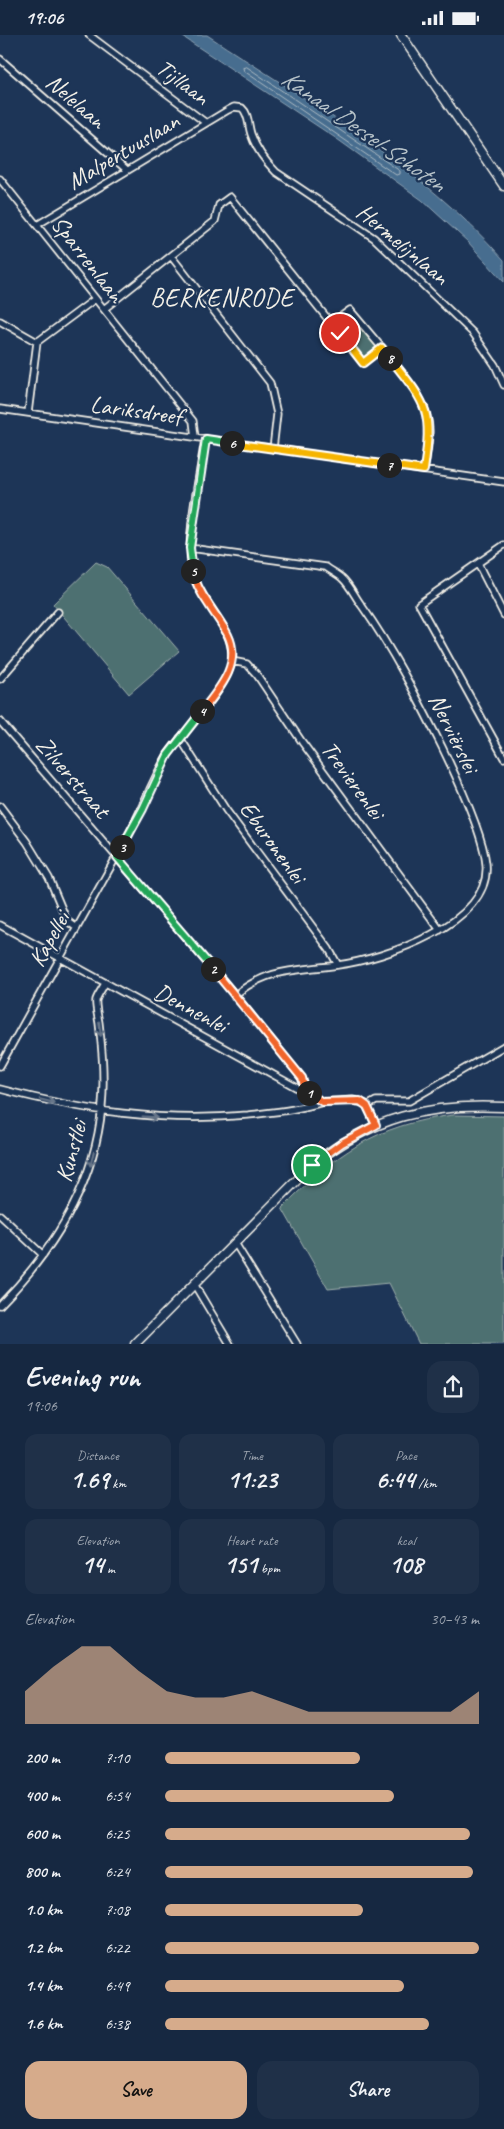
<!DOCTYPE html>
<meta charset="utf-8">
<style>
:root{--surface:#162841;--page:#1f3048;--text:#f1f3f6;--muted:#9ea6b1;--accent:#d6ab8b}
body{margin:0;font-family:Caveat,sans-serif;background:var(--page);color:var(--text);height:100vh;display:flex;flex-direction:column;font-size:19px;white-space:nowrap}
*{box-sizing:border-box;margin:0}
p{font-size:16px;color:var(--muted)}
.icon{flex:none;width:28px;height:28px;fill:none;stroke:currentColor;stroke-width:2;stroke-linecap:round;stroke-linejoin:round}
.map{position:relative;height:1309px;overflow:hidden}
.details{display:flex;flex-direction:column;background:var(--surface);flex:1}
.details>*{flex:none}
.pin{position:absolute;display:grid;place-items:center;width:42px;height:42px;color:#fff;margin:-21px;border:2px solid #fff;border-radius:50%;box-shadow:0 1px 5px #0007}
.km{position:absolute;width:25px;height:25px;margin:-12px;border-radius:50%;background:#222;color:#fff;font-size:14px;line-height:25px;text-align:center}
.round{display:grid;place-items:center;flex:none;width:52px;height:52px;border-radius:15px;background:var(--page)}
.overview{display:flex;align-items:center;justify-content:space-between;height:85px;padding:0 25px}
h1{font-size:28px;font-weight:800;line-height:38px}
.metrics{display:grid;grid-template-columns:repeat(3,1fr);gap:8px;height:85px;padding:5px 25px}
.metrics div{display:grid;align-content:center;border-radius:12px;background:var(--page);text-align:center}
.metrics b{font-size:25px;font-weight:800}
.metrics small{font-size:14px;font-weight:400}
.metrics p{font-size:14px}
.chart{height:140px;padding:10px 25px}
.chart p{display:flex;justify-content:space-between}
.chart svg{width:100%;height:90px;margin-top:5px;fill:var(--accent);opacity:.7}
.cta{display:flex;gap:10px;margin-top:auto;padding:10px 25px}
.cta a{flex:1;height:58px;border-radius:15px;background:var(--accent);color:#111;font-size:20px;font-weight:800;line-height:58px;text-align:center}
.cta a+a{background:var(--page);color:var(--text)}
ul{padding:0 25px;list-style:none;font-size:16px}
li{display:grid;grid-template-columns:80px 60px 1fr;align-items:center;height:38px}
li i{height:12px;border-radius:6px;background:var(--accent)}
.status{display:flex;justify-content:space-between;align-items:center;height:35px;padding:0 25px;background:var(--surface);direction:ltr}
.status svg{height:14px;fill:currentColor}
.map>svg:first-child{display:block}
.green{fill:#4d7071;stroke:#a0b0ac}
.water{fill:#476d8f;stroke:#8ca2b3}
.lines{fill:none;stroke-linecap:round;stroke-linejoin:round}
.shore{stroke:#afbcc4;stroke-width:1}
.minor-casing{stroke:#f4f1e8;stroke-width:9}
.secondary-casing{stroke:#f4f1e8;stroke-width:11}
.minor{stroke:#1d3557;stroke-width:5.5}
.secondary{stroke:#1d3557;stroke-width:8}
.oneway{stroke:#68778a}
.split-1-casing{stroke:#fff;stroke-width:10}
.split-2-casing{stroke:#fff;stroke-width:10}
.split-3-casing{stroke:#fff;stroke-width:10}
.split-4-casing{stroke:#fff;stroke-width:10}
.split-5-casing{stroke:#fff;stroke-width:10}
.split-6-casing{stroke:#fff;stroke-width:10}
.split-7-casing{stroke:#fff;stroke-width:10}
.split-8-casing{stroke:#fff;stroke-width:10}
.split-9-casing{stroke:#fff;stroke-width:10}
.split-1{stroke:#f0652b;stroke-width:6}
.split-2{stroke:#f0652b;stroke-width:6}
.split-3{stroke:#22a559;stroke-width:6}
.split-4{stroke:#22a559;stroke-width:6}
.split-5{stroke:#f0652b;stroke-width:6}
.split-6{stroke:#22a559;stroke-width:6}
.split-7{stroke:#f5b400;stroke-width:6}
.split-8{stroke:#f5b400;stroke-width:6}
.split-9{stroke:#f5b400;stroke-width:6}
.labels{text-anchor:middle;stroke-width:4.5;stroke-linejoin:round;paint-order:stroke}
.street-label{font-size:24px;fill:#f4f1e8;stroke:#1d3557}
.water-label{font-size:25px;font-style:italic;fill:#b7c3c9;stroke:#1d3557}
.neighbourhood-label{font-size:25px;letter-spacing:1px;fill:#f4f1e8;stroke:#1d3557}
</style>
<div class="status"><b>19:06</b><svg viewBox="0 0 49 12"><path d="M0 12V9h3v3zM5 12V6h3v6zM10 12V3h3v9zM15 12V0h3v12zM26 1h20v11H26zM47 4h2v5h-2z"/></svg></div>
<div class="map">
<svg width="504" height="1309" viewBox="0 0 504 1309">
<rect width="100%" height="100%" fill="#1d3557"/>
<filter id="ink" filterUnits="userSpaceOnUse"><feTurbulence type="fractalNoise" baseFrequency=".02" numOctaves="2"/><feDisplacementMap in="SourceGraphic" scale="10" xChannelSelector="R" yChannelSelector="G"/><feConvolveMatrix kernelMatrix="1 2 1 2 8 2 1 2 1" color-interpolation-filters="sRGB"/></filter>
<g filter="url(#ink)">
<!-- green -->
<path class="green" d="M350,277L378,312L363,324L335,289Z
M96,527L107,532L179,616L129,659L53,569Z
M453,1080L504,1081V1309H419L389,1248L328,1254L282,1173C335,1119 375,1090 453,1080Z"/>
<!-- water -->
<path class="water" d="M180,0H207C310,68 421,131 504,225V247L468,207L422,165L337,104Z"/>
<g class="lines">
<!-- shore -->
<path class="shore" d="M247,32L400,136V139L396,140L244,36L243,33Z"/>
<defs>
<path id="minor" d="M89,0L206,88
M0,24L127,135
M0,144L193,386L195,402
M37,190L228,75L234,72L242,73C249,79 248,90 251,99C256,114 265,126 276,137L374,203L473,298L495,330L504,350
M171,221L270,348L277,379L273,414
M104,274L215,186L219,170L230,162L363,328L382,313L350,275L332,288
M0,286L37,307
M382,313C401,338 429,363 429,396C429,409 426,422 424,435
M0,374L504,447
M28,378L37,307L95,264
M504,510L419,569L504,723
M190,513L326,532C331,536 338,539 342,543C350,550 355,562 362,571C393,615 418,664 442,712C456,741 483,798 486,829C492,889 383,924 338,930C297,936 269,932 235,960
M478,529L504,580
M232,626L247,629L257,640L302,707L440,895
M0,644L58,577
M0,686L235,960L302,1043L305,1055
M180,703L226,775L329,914L338,930
M0,771L27,807L49,843L67,886L77,893
M0,890L323,1067L353,1065L366,1069L376,1090
M0,1031C43,954 86,877 129,799C143,773 153,742 169,718C185,695 230,651 232,624C234,592 202,569 193,540C184,505 200,441 205,404
M0,1054C84,1076 161,1088 248,1080C273,1077 299,1075 323,1067
M367,1071L376,1066H409L504,1011
M0,1180L43,1220
M235,1208L297,1309
M194,1249L230,1309
M0,1270C62,1207 105,1130 103,1041C103,1023 101,1005 99,988C98,981 95,971 96,965C98,959 103,953 105,948"/>
<path id="secondary" d="M401,0L504,151
M135,1309L312,1130C372,1082 429,1068 504,1072"/>
</defs>
<!-- minor casing -->
<use href="#minor" class="minor-casing"/>
<!-- secondary casing -->
<use href="#secondary" class="secondary-casing"/>
<!-- minor -->
<use href="#minor" class="minor"/>
<!-- secondary -->
<use href="#secondary" class="secondary"/>
</g>
<!-- one-way arrows -->
<defs><path id="oneway-shaft" d="M-6 0H5M1.5-3L5.5 0L1.5 3" fill="none" stroke-width="1.6" stroke-linecap="round" stroke-linejoin="round" transform="scale(1.25)"/></defs>
<g class="oneway">
<use href="#oneway-shaft" transform="translate(100 994) rotate(83)"/>
<use href="#oneway-shaft" transform="translate(47 1066) rotate(13)"/>
<use href="#oneway-shaft" transform="translate(150 1082) rotate(3)"/>
<use href="#oneway-shaft" transform="translate(92 1124) rotate(104)"/>
</g>
</g>
<g class="lines" filter="url(#ink)">
<defs>
<path id="split-1" d="M309,1058L322,1067L360,1066L367,1071L376,1090L342,1108L312,1130"/>
<path id="split-2" d="M213,934L302,1043L305,1055L309,1058"/>
<path id="split-3" d="M122,812L117,822L213,934"/>
<path id="split-4" d="M122,812L143,774L168,720L202,676"/>
<path id="split-5" d="M193,536C195,548 202,560 209,570C215,580 223,590 228,600C242,629 219,654 202,676"/>
<path id="split-6" d="M193,536L190,513L206,404L232,408"/>
<path id="split-7" d="M232,408L389,430"/>
<path id="split-8" d="M389,430L424,435C433,374 427,370 390,323"/>
<path id="split-9" d="M340,298L363,328L382,313L390,323"/>
</defs>
<!-- split-1 casing -->
<use href="#split-1" class="split-1-casing"/>
<!-- split-2 casing -->
<use href="#split-2" class="split-2-casing"/>
<!-- split-3 casing -->
<use href="#split-3" class="split-3-casing"/>
<!-- split-4 casing -->
<use href="#split-4" class="split-4-casing"/>
<!-- split-5 casing -->
<use href="#split-5" class="split-5-casing"/>
<!-- split-6 casing -->
<use href="#split-6" class="split-6-casing"/>
<!-- split-7 casing -->
<use href="#split-7" class="split-7-casing"/>
<!-- split-8 casing -->
<use href="#split-8" class="split-8-casing"/>
<!-- split-9 casing -->
<use href="#split-9" class="split-9-casing"/>
<!-- split-1 -->
<use href="#split-1" class="split-1"/>
<!-- split-2 -->
<use href="#split-2" class="split-2"/>
<!-- split-3 -->
<use href="#split-3" class="split-3"/>
<!-- split-4 -->
<use href="#split-4" class="split-4"/>
<!-- split-5 -->
<use href="#split-5" class="split-5"/>
<!-- split-6 -->
<use href="#split-6" class="split-6"/>
<!-- split-7 -->
<use href="#split-7" class="split-7"/>
<!-- split-8 -->
<use href="#split-8" class="split-8"/>
<!-- split-9 -->
<use href="#split-9" class="split-9"/>
</g>
<g class="labels">
<!-- street labels -->
<g class="street-label">
<text transform="translate(183 47) rotate(37)" y="8">Tijllaan</text>
<text transform="translate(76 66) rotate(41)" y="8">Nelelaan</text>
<text transform="translate(123 116) rotate(-31)" y="8">Malpertuuslaan</text>
<text transform="translate(403 209) rotate(40)" y="8">Hermelijnlaan</text>
<text transform="translate(88 224) rotate(52)" y="8">Sparrenlaan</text>
<text transform="translate(136 375) rotate(8)" y="8">Lariksdreef</text>
<text transform="translate(454 698) rotate(64)" y="8">Nerviërslei</text>
<text transform="translate(73 742) rotate(49)" y="8">Zilverstraat</text>
<text transform="translate(353 745) rotate(54)" y="8">Trevierenlei</text>
<text transform="translate(273 807) rotate(54)" y="8">Eburonenlei</text>
<text transform="translate(49 904) rotate(-61)" y="8">Kapellei</text>
<text transform="translate(191 973) rotate(28)" y="8">Dennenlei</text>
<text transform="translate(71 1116) rotate(-75)" y="8">Kunstlei</text>
</g>
<!-- water labels -->
<g class="water-label">
<text transform="translate(364 95) rotate(35)" y="9">Kanaal Dessel-Schoten</text>
</g>
<!-- neighbourhood labels -->
<g class="neighbourhood-label">
<text x="222" y="271">BERKENRODE</text>
</g>
</g>
</svg>
<div class="pin" style="left:312px;top:1130px;background:#1e9e55"><svg class="icon" aria-label="arrive" viewBox="0 0 24 24"><path d="M6 21V4h12l-3 4 3 4H6"/></svg></div>
<div class="pin" style="left:340px;top:298px;background:#d93025"><svg class="icon" aria-label="check" viewBox="0 0 24 24"><path d="M5 12l5 5 9-10"/></svg></div>
<b class="km" style="left:309px;top:1058px">1</b>
<b class="km" style="left:213px;top:934px">2</b>
<b class="km" style="left:122px;top:812px">3</b>
<b class="km" style="left:202px;top:676px">4</b>
<b class="km" style="left:193px;top:536px">5</b>
<b class="km" style="left:232px;top:408px">6</b>
<b class="km" style="left:389px;top:430px">7</b>
<b class="km" style="left:390px;top:323px">8</b>
</div>
<section class="details">
<div class="overview"><div><h1>Evening run</h1><p>19:06</p></div><a class="round"><svg class="icon" aria-label="share" viewBox="0 0 24 24"><path d="M12 15V3M7 8l5-5 5 5M5 13v7h14v-7"/></svg></a></div>
<div class="metrics">
<div><p>Distance</p><b>1.69<small> km</small></b></div>
<div><p>Time</p><b>11:23</b></div>
<div><p>Pace</p><b>6:44<small> /km</small></b></div>
</div>
<div class="metrics">
<div><p>Elevation</p><b>14<small> m</small></b></div>
<div><p>Heart rate</p><b>151<small> bpm</small></b></div>
<div><p>kcal</p><b>108</b></div>
</div>
<div class="chart"><p><span>Elevation</span>30–43 m</p>
<svg viewBox="0 0 160 44" preserveAspectRatio="none"><path d="M0 44V28L10 16L20 6L30 6L40 18L50 28L60 31L70 31L80 28L90 33L100 38L110 38L120 38L130 38L140 38L150 38L160 28V44z"/></svg>
</div>
<ul>
<li><b>200 m</b>7:10<i style="width:62%"></i></li>
<li><b>400 m</b>6:54<i style="width:73%"></i></li>
<li><b>600 m</b>6:25<i style="width:97%"></i></li>
<li><b>800 m</b>6:24<i style="width:98%"></i></li>
<li><b>1.0 km</b>7:08<i style="width:63%"></i></li>
<li><b>1.2 km</b>6:22<i style="width:100%"></i></li>
<li><b>1.4 km</b>6:49<i style="width:76%"></i></li>
<li><b>1.6 km</b>6:38<i style="width:84%"></i></li>
</ul>
<div class="cta"><a>Save</a><a>Share</a></div>
</section>
